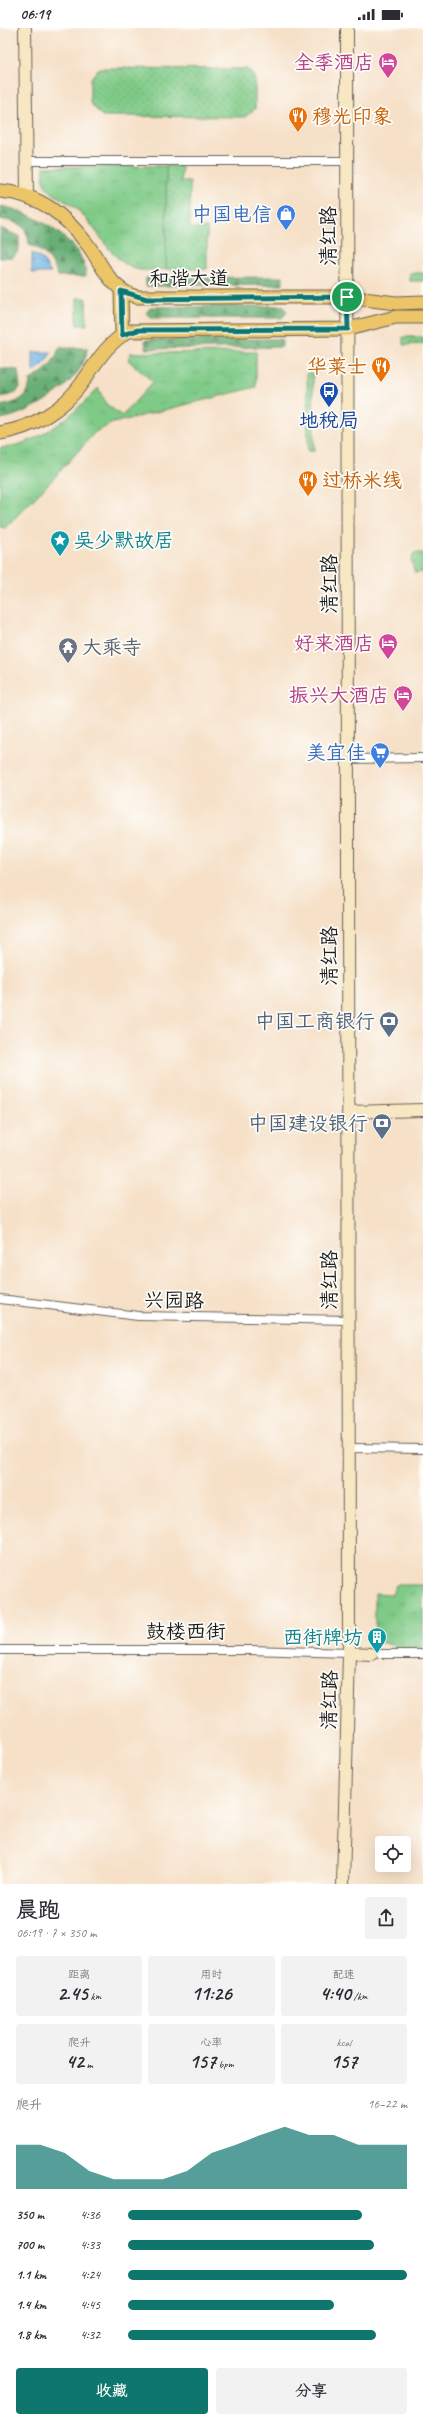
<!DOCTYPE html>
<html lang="zh">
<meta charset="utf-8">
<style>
:root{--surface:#fff;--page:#f2f2f3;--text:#2b2b33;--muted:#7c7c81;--accent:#0f766e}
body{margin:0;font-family:Caveat,"LXGW WenKai TC",sans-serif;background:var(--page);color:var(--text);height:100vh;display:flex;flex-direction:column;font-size:15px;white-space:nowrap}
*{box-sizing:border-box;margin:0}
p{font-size:13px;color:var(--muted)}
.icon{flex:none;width:22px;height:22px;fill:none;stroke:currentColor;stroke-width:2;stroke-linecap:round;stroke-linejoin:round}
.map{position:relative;height:1856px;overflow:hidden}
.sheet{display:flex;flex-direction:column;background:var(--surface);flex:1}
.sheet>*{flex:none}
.fabs{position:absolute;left:375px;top:1808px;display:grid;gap:8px}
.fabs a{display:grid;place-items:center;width:36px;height:36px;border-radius:4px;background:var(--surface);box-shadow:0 4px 16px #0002;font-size:20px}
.pin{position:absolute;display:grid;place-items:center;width:34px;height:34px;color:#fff;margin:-17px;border:2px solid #fff;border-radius:50%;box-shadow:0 1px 4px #0007}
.round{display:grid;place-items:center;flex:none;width:42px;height:42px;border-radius:4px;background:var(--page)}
.head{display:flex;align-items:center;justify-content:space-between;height:68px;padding:0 16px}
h1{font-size:22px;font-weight:700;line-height:30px}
.metrics{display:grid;grid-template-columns:repeat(3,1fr);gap:6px;height:68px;padding:4px 16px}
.metrics div{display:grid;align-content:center;border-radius:4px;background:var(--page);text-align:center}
.metrics b{font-size:20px;font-weight:700}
.metrics small{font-size:11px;font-weight:400}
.metrics p{font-size:11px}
.chart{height:112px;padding:8px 16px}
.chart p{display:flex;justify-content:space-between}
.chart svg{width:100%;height:72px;margin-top:4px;fill:var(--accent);opacity:.7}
.action{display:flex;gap:8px;margin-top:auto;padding:8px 16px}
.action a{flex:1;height:46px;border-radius:4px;background:var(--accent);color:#fff;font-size:16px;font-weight:700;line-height:46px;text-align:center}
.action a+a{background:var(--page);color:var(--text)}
ul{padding:0 16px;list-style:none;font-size:13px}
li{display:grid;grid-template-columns:64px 48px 1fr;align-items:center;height:30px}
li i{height:10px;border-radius:5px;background:var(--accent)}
.status{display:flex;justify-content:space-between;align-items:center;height:28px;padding:0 20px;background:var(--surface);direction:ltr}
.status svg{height:11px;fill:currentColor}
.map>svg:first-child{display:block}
.grass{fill:url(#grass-dots);stroke:#4e7352}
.forest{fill:url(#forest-firs);stroke:#426548}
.park{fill:url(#park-tufts);stroke:#4e7352}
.water{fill:url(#water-waves);stroke:#466982}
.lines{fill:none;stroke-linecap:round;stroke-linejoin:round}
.street-casing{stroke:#686158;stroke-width:10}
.secondary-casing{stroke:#686158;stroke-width:14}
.primary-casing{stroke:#686158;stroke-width:15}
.street{stroke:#fff;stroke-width:8}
.secondary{stroke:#f7e8c3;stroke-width:12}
.primary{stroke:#ecc569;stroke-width:13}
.route-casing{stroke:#fff;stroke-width:8}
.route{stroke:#0f766e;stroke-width:5}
.labels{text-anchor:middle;stroke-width:3.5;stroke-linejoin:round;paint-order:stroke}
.hotel-label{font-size:20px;fill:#b23c85;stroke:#fdfcf7;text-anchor:end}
.food-label{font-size:20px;fill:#c56008;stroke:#fdfcf7;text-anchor:start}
.shop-label{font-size:20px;fill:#366cbe;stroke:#fdfcf7;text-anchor:end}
.street-label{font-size:20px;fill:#1c1c1c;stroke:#fdfcf7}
.transit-label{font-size:20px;fill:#164399;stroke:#fdfcf7}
.culture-label{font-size:20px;fill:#0d838f;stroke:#fdfcf7;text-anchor:start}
.worship-label{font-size:20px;fill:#5b616d;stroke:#fdfcf7;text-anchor:start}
.service-label{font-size:20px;fill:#4e5e75;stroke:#fdfcf7;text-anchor:end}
</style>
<div class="status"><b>06:19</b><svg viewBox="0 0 49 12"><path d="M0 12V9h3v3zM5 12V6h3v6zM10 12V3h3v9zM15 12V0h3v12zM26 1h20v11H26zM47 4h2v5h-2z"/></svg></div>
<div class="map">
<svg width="423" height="1856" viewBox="0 0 423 1856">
<defs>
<pattern id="grass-dots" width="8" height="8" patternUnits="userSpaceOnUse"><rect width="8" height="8" fill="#7fca87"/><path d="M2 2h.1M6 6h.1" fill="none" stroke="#6dad74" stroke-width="1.8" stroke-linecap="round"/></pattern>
<pattern id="forest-firs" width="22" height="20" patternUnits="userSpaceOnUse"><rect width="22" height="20" fill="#67ae74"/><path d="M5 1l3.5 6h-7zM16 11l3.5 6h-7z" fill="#548d5e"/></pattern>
<pattern id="park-tufts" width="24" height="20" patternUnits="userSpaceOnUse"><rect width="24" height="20" fill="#7fca87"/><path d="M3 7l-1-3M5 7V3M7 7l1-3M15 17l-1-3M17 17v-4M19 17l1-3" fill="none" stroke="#6dad74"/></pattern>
<pattern id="water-waves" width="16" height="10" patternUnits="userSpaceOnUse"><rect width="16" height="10" fill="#70b6e7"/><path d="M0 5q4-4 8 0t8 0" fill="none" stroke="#5b93ba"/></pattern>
</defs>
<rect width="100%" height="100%" fill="#fdfcf7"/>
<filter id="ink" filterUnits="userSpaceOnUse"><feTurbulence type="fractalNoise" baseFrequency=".025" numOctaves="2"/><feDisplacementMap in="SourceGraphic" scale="8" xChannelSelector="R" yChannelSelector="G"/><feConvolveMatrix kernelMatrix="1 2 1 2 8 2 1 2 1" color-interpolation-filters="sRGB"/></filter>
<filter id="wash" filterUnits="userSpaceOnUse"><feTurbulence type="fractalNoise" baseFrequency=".012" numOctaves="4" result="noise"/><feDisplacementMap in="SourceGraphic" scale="16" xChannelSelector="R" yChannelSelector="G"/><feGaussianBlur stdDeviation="0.9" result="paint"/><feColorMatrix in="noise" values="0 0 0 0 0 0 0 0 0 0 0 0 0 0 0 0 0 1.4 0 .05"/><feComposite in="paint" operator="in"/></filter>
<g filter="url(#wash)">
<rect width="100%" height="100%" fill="#f6e0c7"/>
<!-- grass -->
<path class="grass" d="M99,40L248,41L255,50V81L245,89L102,88L90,75V51Z
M166,138H182L181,154H190V200H207V241H166Z
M410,245H423V253H410Z
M77,270H86L87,297H77Z
M403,309H423V316L403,317Z
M307,345H313L314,423H308Z
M414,525H423V544L415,545L411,532Z"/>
<!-- forest -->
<path class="forest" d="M0,178C29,182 86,213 86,248H58C53,233 44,222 29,217C28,198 19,194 0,191Z
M0,200L19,208V222L13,229L0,230Z
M283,249V257L146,258V250Z
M283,278L287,284L282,290H151L146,285L151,279Z
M282,311V319L146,321L145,312Z
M59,320H87C87,353 29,387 0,391V378C17,375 29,371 30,352C44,345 55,335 59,320Z
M0,340L18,342L20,359L16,365L0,370Z"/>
<!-- park -->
<path class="park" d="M166,138V241C157,241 140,244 132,240C107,228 97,197 74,179C64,171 52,168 45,157C42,152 44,144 44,139Z
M256,324V359L113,395L95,404L56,448L5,500L0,499V420C41,416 71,388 98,360L106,376L122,388L153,354L128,332L130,325Z
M396,1557H423V1619L397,1621L392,1617L375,1613V1565L392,1566Z"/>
<!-- water -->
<path class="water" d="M32,225L43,232L51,245H32Z
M33,324H52L43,337L33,344Z"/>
</g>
<g filter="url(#ink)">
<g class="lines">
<defs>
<path id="street" d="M27,133H347
M348,731L423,730
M0,1271L138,1288L348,1292
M349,1420L423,1421
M0,1622H250L349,1625
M381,1626H423"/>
<path id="secondary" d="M25,0L27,168
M348,1084L423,1082
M349,1625L371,1626
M343,1856L349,1625L347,0"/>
<path id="primary" d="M0,163C39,166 65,187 88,217C103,238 110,261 137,269H347L396,275L423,274
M121,263L122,307
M0,405C32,400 63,382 82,355C96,335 107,315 129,303L348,301L396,289H423"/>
</defs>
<!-- street casing -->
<use href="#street" class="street-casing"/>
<!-- secondary casing -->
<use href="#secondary" class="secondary-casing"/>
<!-- primary casing -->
<use href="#primary" class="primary-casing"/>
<!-- street -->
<use href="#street" class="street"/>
<!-- secondary -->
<use href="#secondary" class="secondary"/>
<!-- primary -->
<use href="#primary" class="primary"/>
</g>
</g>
<g class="lines" filter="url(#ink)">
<defs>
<path id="route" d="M121,263L147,271L347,269L348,301L138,302L122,307Z"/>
</defs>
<!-- route casing -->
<use href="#route" class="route-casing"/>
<!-- route -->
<use href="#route" class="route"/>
</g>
<!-- icons -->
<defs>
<symbol id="hotel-pin" viewBox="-11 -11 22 30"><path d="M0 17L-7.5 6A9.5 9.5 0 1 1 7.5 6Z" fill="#d1479c" stroke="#fdfcf7"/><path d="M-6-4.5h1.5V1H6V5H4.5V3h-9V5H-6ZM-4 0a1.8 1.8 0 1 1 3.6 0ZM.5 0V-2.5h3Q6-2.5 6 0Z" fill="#fff"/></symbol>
<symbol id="restaurant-pin" viewBox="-11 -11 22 30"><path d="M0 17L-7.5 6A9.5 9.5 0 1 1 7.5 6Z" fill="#e8710a" stroke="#fdfcf7"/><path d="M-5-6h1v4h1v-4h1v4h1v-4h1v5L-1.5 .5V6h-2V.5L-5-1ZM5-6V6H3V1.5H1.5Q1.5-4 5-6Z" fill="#fff"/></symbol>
<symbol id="shop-pin" viewBox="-11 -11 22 30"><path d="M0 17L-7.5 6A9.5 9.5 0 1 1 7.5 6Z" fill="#3f7fe0" stroke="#fdfcf7"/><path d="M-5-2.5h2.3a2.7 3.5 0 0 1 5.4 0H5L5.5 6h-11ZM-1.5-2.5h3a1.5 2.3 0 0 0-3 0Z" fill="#fff"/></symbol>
<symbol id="bus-pin" viewBox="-11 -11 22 30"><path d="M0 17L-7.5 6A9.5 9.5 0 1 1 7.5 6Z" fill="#1a4fb4" stroke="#fdfcf7"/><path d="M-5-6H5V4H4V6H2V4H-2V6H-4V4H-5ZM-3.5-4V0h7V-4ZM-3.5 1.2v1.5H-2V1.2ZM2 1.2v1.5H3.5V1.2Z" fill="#fff"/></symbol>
<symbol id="sight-pin" viewBox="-11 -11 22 30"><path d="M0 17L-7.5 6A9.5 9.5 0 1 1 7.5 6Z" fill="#0f9aa8" stroke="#fdfcf7"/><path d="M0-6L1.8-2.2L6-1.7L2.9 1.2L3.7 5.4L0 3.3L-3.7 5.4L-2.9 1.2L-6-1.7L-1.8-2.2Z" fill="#fff"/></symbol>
<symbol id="temple-pin" viewBox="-11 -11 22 30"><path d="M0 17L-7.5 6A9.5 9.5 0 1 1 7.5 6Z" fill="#6b7280" stroke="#fdfcf7"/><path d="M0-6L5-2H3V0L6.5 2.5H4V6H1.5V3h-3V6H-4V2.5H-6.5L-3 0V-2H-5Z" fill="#fff"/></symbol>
<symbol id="supermarket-pin" viewBox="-11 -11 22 30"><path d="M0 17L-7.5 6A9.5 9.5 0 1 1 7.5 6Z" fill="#3f7fe0" stroke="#fdfcf7"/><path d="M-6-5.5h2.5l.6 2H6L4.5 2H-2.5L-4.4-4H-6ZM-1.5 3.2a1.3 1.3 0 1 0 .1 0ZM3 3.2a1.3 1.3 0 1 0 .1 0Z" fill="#fff"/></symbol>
<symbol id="bank-pin" viewBox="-11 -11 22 30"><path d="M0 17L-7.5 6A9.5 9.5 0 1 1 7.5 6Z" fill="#5c6f8a" stroke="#fdfcf7"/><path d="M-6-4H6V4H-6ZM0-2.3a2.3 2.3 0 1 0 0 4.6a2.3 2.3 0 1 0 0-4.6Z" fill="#fff"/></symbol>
<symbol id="building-pin" viewBox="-11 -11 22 30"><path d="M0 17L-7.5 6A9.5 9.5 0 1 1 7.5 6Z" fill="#0f9aa8" stroke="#fdfcf7"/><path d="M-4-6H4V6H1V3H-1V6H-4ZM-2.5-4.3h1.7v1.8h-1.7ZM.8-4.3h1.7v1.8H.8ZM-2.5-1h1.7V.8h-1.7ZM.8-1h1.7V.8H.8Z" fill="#fff"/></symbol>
</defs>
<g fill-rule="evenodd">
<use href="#hotel-pin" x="377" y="23" width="22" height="30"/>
<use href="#restaurant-pin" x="287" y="77" width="22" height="30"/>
<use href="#shop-pin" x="275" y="175" width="22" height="30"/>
<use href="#restaurant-pin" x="370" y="327" width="22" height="30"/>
<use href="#bus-pin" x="318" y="352" width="22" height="30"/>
<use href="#restaurant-pin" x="297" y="441" width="22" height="30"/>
<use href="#sight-pin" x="49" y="501" width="22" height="30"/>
<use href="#hotel-pin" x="377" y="604" width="22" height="30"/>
<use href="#temple-pin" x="57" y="608" width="22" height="30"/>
<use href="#hotel-pin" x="392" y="656" width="22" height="30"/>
<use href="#supermarket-pin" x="369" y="713" width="22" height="30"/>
<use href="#bank-pin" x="378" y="982" width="22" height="30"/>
<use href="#bank-pin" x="371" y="1084" width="22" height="30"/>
<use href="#building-pin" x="366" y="1598" width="22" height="30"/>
</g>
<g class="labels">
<!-- hotel labels -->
<g class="hotel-label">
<text x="374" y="41">全季酒店</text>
<text x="374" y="622">好来酒店</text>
<text x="389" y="674">振兴大酒店</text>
</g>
<!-- food labels -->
<g class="food-label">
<text x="312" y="95">穆光印象</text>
<text x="367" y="345" text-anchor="end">华莱士</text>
<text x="322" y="459">过桥米线</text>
</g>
<!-- shop labels -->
<g class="shop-label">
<text x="272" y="193">中国电信</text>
<text x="366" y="731">美宜佳</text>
</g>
<!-- street labels -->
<g class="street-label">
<text transform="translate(328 208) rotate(-90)" y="7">清红路</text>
<text x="189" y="257">和谐大道</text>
<text transform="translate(329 556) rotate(-90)" y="7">清红路</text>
<text transform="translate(329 928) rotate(-90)" y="7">清红路</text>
<text transform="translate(329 1252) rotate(-90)" y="7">清红路</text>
<text transform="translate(174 1272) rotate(1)" y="7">兴园路</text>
<text x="186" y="1610">鼓楼西街</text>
<text transform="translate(329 1672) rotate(-89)" y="7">清红路</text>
</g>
<!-- transit labels -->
<g class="transit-label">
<text x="329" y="399">地税局</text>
</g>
<!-- culture labels -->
<g class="culture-label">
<text x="74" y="519">吴少默故居</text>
<text x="363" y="1616" text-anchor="end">西街牌坊</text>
</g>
<!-- worship labels -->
<g class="worship-label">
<text x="82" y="626">大乘寺</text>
</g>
<!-- service labels -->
<g class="service-label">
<text x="375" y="1000">中国工商银行</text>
<text x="368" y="1102">中国建设银行</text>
</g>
</g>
</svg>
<div class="fabs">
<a><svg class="icon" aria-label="locate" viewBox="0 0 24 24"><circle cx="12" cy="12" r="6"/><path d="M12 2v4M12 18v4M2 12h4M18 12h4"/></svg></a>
</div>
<div class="pin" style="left:347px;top:269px;background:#1e9e55"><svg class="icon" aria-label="arrive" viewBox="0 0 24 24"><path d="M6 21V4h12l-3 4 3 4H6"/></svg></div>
</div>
<section class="sheet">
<div class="head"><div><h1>晨跑</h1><p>06:19 · 7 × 350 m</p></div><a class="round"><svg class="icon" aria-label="share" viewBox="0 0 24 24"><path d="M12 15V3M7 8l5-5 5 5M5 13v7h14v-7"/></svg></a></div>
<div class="metrics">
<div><p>距离</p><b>2.45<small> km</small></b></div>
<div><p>用时</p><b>11:26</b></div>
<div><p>配速</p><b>4:40<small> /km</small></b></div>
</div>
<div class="metrics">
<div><p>爬升</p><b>42<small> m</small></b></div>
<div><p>心率</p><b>157<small> bpm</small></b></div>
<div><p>kcal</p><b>157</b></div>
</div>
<div class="chart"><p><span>爬升</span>16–22 m</p>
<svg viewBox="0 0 160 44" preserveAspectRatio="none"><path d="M0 44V17L10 17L20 22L30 33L40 38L50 38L60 38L70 33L80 22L90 17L100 11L110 6L120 11L130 11L140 17L150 17L160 17V44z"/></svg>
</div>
<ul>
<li><b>350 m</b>4:36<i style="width:84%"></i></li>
<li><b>700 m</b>4:33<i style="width:88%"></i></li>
<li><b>1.1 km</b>4:24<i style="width:100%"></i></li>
<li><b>1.4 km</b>4:45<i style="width:74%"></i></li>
<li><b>1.8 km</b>4:32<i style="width:89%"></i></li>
</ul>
<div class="action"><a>收藏</a><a>分享</a></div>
</section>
